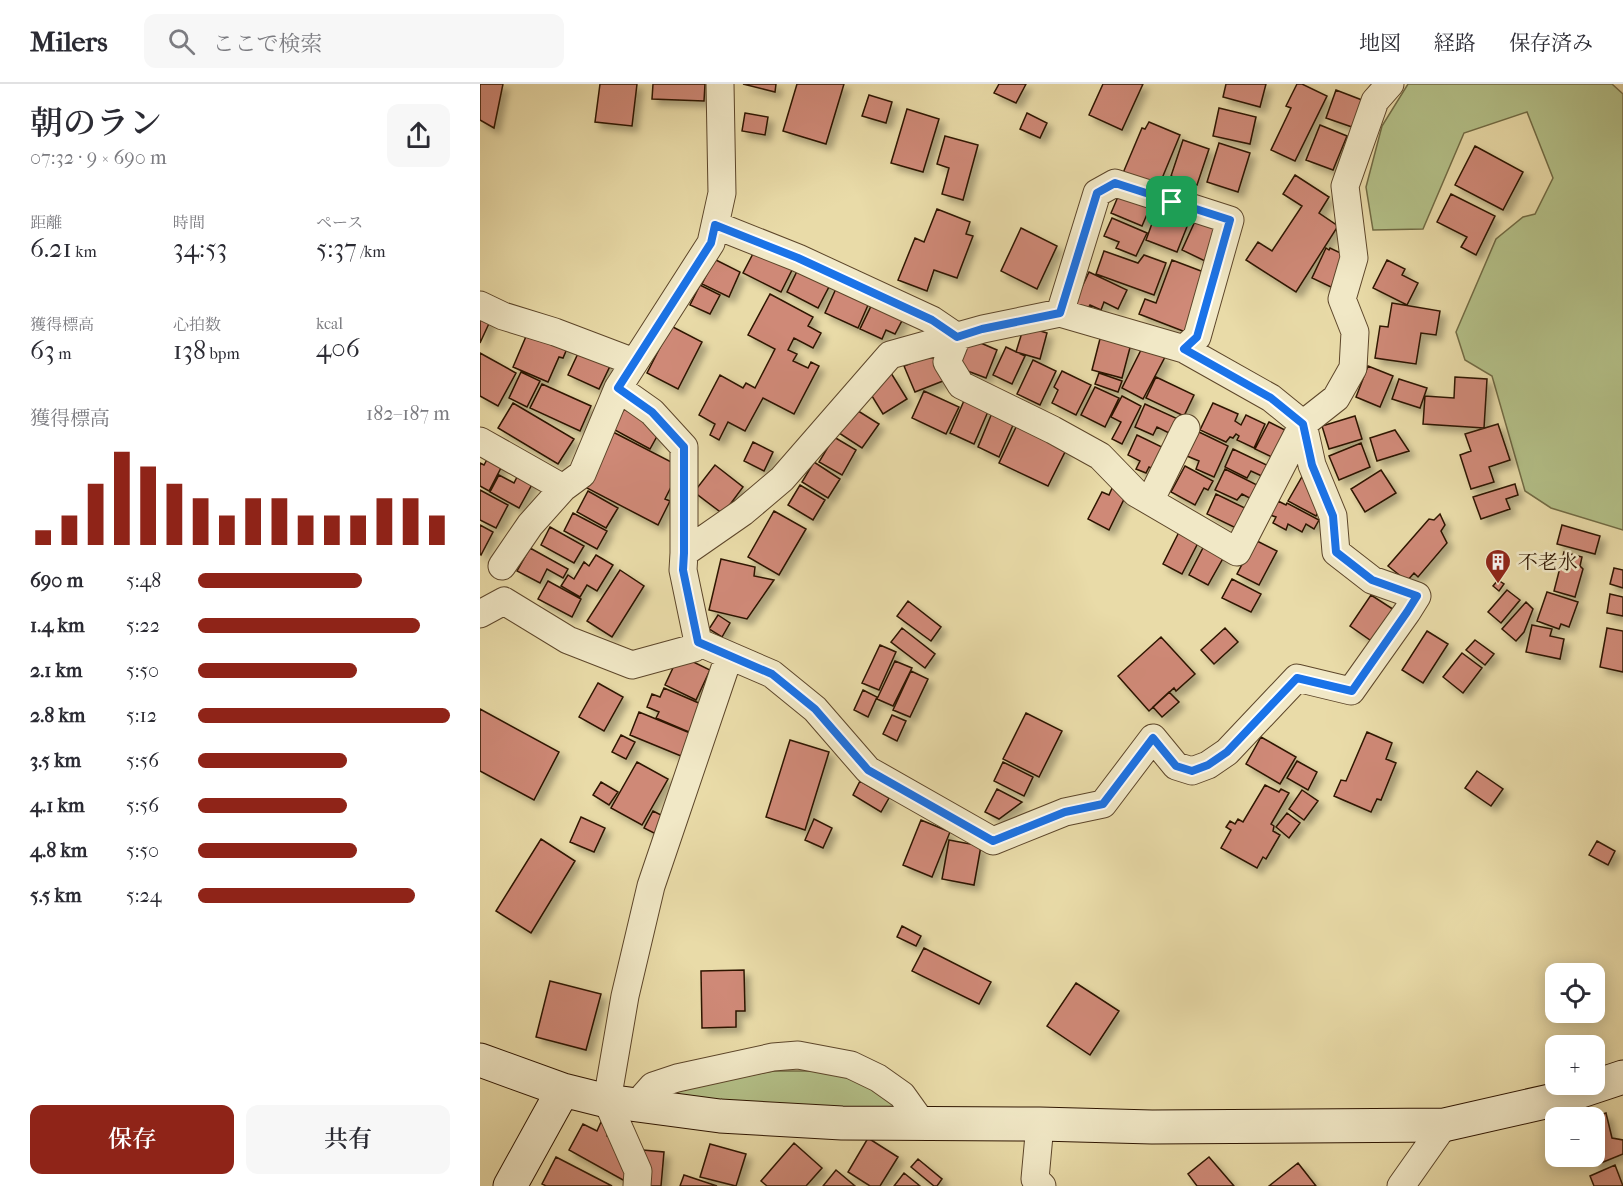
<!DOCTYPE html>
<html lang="ja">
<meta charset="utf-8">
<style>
:root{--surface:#fff;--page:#f7f7f7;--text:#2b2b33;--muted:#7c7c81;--line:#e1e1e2;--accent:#8f2418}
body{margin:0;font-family:"IM FELL French Canon","Noto Serif JP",serif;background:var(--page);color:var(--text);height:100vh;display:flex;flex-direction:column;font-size:22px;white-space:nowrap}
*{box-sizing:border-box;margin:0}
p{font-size:20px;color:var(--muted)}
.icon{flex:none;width:33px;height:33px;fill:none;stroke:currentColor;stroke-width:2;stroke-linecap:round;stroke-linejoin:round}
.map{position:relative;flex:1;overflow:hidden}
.drawer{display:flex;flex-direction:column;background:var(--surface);width:480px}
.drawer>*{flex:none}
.tools{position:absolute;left:1065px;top:879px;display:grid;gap:12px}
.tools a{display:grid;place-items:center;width:60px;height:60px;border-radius:12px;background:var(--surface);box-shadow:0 3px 15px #0003;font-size:30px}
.pin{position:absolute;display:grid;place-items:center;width:51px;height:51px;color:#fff;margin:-26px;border-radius:12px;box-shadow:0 3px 9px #0006}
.round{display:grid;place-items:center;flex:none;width:63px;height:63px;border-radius:12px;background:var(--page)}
.headline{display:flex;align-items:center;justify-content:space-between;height:102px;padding:0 30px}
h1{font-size:33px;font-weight:600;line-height:45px}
.metrics{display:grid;grid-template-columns:repeat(3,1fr);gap:9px;height:102px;padding:6px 30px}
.metrics div{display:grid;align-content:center}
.metrics b{font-size:26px;font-weight:600}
.metrics small{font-size:16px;font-weight:400}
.metrics p{font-size:16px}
.chart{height:168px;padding:12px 30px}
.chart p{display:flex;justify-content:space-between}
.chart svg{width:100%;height:108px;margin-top:6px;stroke:var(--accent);stroke-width:6}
.button{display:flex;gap:12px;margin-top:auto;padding:12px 30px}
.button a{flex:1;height:69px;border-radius:12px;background:var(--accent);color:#fff;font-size:24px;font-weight:600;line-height:69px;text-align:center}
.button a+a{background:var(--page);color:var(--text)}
ul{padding:0 30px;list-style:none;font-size:20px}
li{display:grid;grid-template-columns:96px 72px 1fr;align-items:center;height:45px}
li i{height:15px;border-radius:8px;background:var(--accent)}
header{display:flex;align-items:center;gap:36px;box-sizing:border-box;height:84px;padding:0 30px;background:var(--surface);border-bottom:2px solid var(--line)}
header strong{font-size:28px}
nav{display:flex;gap:33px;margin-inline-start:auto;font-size:21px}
.search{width:420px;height:54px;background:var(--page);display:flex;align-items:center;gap:15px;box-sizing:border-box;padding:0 21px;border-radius:12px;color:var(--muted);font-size:22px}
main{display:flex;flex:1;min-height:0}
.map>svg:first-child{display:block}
.green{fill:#b4c189;stroke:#716b44;stroke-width:1.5}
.building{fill:#cf8977;stroke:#2e1500;stroke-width:1.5;filter:url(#shadow)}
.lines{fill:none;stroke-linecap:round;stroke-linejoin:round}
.street-casing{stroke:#5d462a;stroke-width:29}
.secondary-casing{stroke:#2e1500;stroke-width:35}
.street{stroke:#f1e8c6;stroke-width:27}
.secondary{stroke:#f1e8c6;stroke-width:33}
.route-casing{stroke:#fff;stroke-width:12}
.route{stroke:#1a73e8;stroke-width:8}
.labels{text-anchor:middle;stroke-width:5;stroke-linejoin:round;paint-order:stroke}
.poi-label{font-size:20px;fill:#2e1500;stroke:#f1e8c6;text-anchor:start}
</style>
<header>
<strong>Milers</strong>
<div class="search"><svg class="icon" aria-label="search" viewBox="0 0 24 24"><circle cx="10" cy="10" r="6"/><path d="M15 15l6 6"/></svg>ここで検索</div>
<nav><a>地図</a><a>経路</a><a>保存済み</a></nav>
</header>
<main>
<section class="drawer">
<div class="headline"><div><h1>朝のラン</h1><p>07:32 · 9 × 690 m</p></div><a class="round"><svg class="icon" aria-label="share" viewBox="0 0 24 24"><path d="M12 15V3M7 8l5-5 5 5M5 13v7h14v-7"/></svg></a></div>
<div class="metrics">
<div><p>距離</p><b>6.21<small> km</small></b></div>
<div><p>時間</p><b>34:53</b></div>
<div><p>ペース</p><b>5:37<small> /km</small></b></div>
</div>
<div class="metrics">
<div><p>獲得標高</p><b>63<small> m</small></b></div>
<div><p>心拍数</p><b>138<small> bpm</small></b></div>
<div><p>kcal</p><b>406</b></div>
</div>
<div class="chart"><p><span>獲得標高</span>182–187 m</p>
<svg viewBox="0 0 160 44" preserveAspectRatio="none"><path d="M5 44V38M15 44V32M25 44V19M35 44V6M45 44V12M55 44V19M65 44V25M75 44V32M85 44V25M95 44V25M105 44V32M115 44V32M125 44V32M135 44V25M145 44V25M155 44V32"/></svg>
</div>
<ul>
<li><b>690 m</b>5:48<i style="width:65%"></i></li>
<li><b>1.4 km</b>5:22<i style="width:88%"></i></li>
<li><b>2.1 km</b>5:50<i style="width:63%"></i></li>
<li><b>2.8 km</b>5:12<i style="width:100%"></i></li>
<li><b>3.5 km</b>5:56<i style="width:59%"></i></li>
<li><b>4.1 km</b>5:56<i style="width:59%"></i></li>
<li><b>4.8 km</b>5:50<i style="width:63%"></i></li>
<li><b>5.5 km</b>5:24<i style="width:86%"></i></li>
</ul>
<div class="button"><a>保存</a><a>共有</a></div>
</section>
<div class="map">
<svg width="1143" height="1102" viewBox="0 0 1143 1102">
<defs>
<filter id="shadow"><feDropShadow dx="5.5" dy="5.5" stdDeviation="3" flood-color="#0004"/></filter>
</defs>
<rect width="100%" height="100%" fill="#e9dba8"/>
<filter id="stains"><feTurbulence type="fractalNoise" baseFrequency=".00333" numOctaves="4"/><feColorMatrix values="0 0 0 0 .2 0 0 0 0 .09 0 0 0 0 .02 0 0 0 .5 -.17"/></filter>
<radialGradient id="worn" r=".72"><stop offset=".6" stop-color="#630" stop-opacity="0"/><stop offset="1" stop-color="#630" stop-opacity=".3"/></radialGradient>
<!-- green -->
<path class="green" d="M928,0H1132L1143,10V446L1071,424L1045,407L1012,292L985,276L976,248L1016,155L1043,133L1055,130L1073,94L1047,28L984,49L943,145L893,146L886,103L902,42Z
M293,987H356L396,1006L418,1026L251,1020L189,1010L228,999Z"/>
<!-- building -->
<path class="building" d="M0,0H23L14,44L0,36Z
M120,0H157L152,42L115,38Z
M173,0H225L224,17L172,15Z
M263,0H296L295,8Z
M317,0H364L346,60L303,47Z
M519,0H546L536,19L514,9Z
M623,0H663L642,46L609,31Z
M746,0H786L780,23L743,13Z
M817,0H822L847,12L815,77L791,66L811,24L806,22Z
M856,6L882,16L872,43L846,34Z
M389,11L412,18L406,39L382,32Z
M739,24L776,33L770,60L733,52Z
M427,25L459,35L443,88L411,79Z
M265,29L288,33L285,51L262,47Z
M547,29L567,39L560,54L540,45Z
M669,38L700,51L678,104L643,89L662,44L665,45Z
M840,41L867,52L853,86L826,76Z
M465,52L498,61L483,116L462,110L469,84L457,80Z
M703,56L729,65L717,101L691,92Z
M739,59L770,69L758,108L727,98Z
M995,62L1043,88L1023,126L975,101Z
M815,91L849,113L839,129L858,142L816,208L766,176L778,158L792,167L822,122L803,110Z
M640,108L671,121L662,142L631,129Z
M971,110L1015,132L996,171L981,163L987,153L957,138Z
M678,123L710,135L697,168L666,156Z
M457,125L490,138L486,150L493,152L477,194L454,186L447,207L418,196L435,154L444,158Z
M632,134L667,149L656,172L636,164L639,158L624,152Z
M716,135L740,146L725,177L702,166Z
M541,144L577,162L557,205L521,187Z
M277,162L314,182L301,208L263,189Z
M846,164L849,166L850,164L867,172L851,203L832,194Z
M624,167L658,179L664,171L686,179L674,211L616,190Z
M234,175L260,188L249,213L222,200Z
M692,176L729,190L708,249L659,230L665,215L676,219Z
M907,176L925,185L922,191L938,199L927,221L893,204Z
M320,181L352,197L338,224L307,208Z
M609,188L647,206L638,225L624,218L621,226L610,221L607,226L594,220Z
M359,198L392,212L378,244L345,229Z
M220,201L240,211L230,230L210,221Z
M290,210L333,233L328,242L341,249L333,264L314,254L308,266L317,270L313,277L328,284L331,278L339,282L314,330L283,314L265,347L248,338L239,356L230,351L235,340L219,331L240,291L263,304L266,299L275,304L295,265L268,251Z
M395,214L426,229L415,250L406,246L402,255L380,245Z
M912,219L960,227L956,251L941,249L936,280L895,274L900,242L908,243Z
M0,228L12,233L0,259Z
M191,242L222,258L198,305L167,289Z
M544,242L567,249L560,275L536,268Z
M50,243L89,260L83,274L79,273L68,298L33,283Z
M622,247L652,256L642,294L612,286Z
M489,254L517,266L506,294L477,283Z
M663,262L685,273L663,315L642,304Z
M101,263L132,278L119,305L88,291Z
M526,263L545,272L532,300L513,291Z
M0,269L36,289L18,322L0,312Z
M453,271L463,297L435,308L424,282Z
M553,276L576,287L560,321L537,310Z
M888,282L913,292L900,323L876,313Z
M582,287L611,301L596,331L572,319L578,306L574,303Z
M41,288L60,297L47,323L29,314Z
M411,289L427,315L403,330L387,304Z
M619,289L642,297L638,308L615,300Z
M676,293L714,311L704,332L666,314Z
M975,293L1007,295L1004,344L943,340L945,312L974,314Z
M919,295L947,304L940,324L912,315Z
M62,300L111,322L100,347L50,324Z
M615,303L639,314L625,343L601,331Z
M444,307L479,323L466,350L432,334Z
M486,312L510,323L494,360L470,349Z
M642,312L661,322L642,360L632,355L641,338L631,333Z
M33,319L94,355L78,380L18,344Z
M733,319L758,330L755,337L761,341L766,331L785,340L774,364L757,356L759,352L756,350L753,354L750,353L746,358L720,346Z
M665,320L698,335L691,350L677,343L673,351L655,343Z
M144,325L181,345L170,365L133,345Z
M375,325L399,340L382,364L359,349Z
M512,329L534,339L519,373L498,363Z
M875,332L882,355L849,365L842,342Z
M789,338L809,348L796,375L775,365Z
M538,339L588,362L568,402L519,379Z
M1018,340L1030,376L1009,383L1014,398L991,405L980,371L991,367L985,350Z
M915,346L929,367L897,377L890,354Z
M133,348L201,383L185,415L190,417L178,441L105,403Z
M719,348L748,362L734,393L716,385L719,377L707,372Z
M657,351L686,365L676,386L669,383L666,389L656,385L660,377L648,371Z
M354,353L376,366L362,391L339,378Z
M273,358L293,368L284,387L264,377Z
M881,359L890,383L859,396L849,372Z
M753,365L793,384L788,395L771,387L767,394L745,383Z
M10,370L24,378L9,407L0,402V379L4,381Z
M334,378L360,395L348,414L322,398Z
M235,381L263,403L243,430L214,408Z
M705,382L733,397L728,406L724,404L715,421L691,408Z
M745,385L783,404L777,418L762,410L757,416L735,406Z
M901,386L916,409L885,428L871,405Z
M40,387L55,395L39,424L10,408L19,391L34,399Z
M823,391L838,428L836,432L808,417Z
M1035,400L1038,411L1026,415L1030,425L1001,435L993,413Z
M320,401L345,416L333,436L308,421Z
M633,402L647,409L629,446L608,435L622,408L629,411Z
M0,406L28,421L16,444L0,436Z
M108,407L138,424L126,444L97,428Z
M736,410L767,425L758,445L727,430Z
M798,417L806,421L807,419L839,436L834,445L826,440L822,448L808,440L806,446L793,439L796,433L790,431Z
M294,427L326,445L299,491L268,473Z
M93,429L127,447L117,465L84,447Z
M960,430L965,441L961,447L967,459L938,493L934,489L927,497L908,482L949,435L954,436Z
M0,441L13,448L1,471L0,470Z
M1082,441L1120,452L1115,470L1077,460Z
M70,443L104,462L94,479L61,461Z
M700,446L719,457L702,490L683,480Z
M775,456L797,467L779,501L757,490Z
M726,458L746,469L728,501L709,491Z
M50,464L88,485L83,494L67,485L60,499L37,487Z
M1084,468L1102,473L1100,482L1103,485L1095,513L1074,507Z
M116,471L133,481L117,507L107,501L100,513L81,502L88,491L94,495L104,478L109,482Z
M241,475L275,483L274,492L294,496L267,535L229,526Z
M1134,484L1143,486V504L1130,500Z
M140,486L164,502L132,553L107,537Z
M752,495L781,510L771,528L742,514Z
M1018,496L1024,500L1019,507L1013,502Z
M68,497L101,515L92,533L58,515Z
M1027,506L1040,516L1021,539L1008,528Z
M1067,508L1098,518L1089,543L1081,540L1079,545L1057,537Z
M1130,510L1143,513V532L1127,529Z
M891,511L922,531L900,563L870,542Z
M428,517L461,543L451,557L417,532Z
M1046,518L1053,525L1044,548L1036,557L1022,545Z
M238,531L250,539L242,553L229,545Z
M1052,541L1072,545L1070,552L1084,555L1080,575L1046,568Z
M422,544L455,570L445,584L411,558Z
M745,544L758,558L734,580L721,566Z
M1127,544L1143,547V588L1120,583Z
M947,547L968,560L943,599L922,586Z
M681,553L715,590L696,607L694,604L669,627L638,592Z
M995,556L1014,570L1005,581L986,566Z
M400,561L416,568L399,606L382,599Z
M982,569L1002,584L983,609L963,593Z
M199,571L230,586L216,616L185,601Z
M415,577L432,584L413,622L397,615Z
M431,587L448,595L430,633L413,626Z
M118,599L143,613L124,647L99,633Z
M184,604L221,620L209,648L176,634L179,628L167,623L172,610L180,613Z
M383,606L397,613L388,633L374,626Z
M689,608L699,618L682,633L673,623Z
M0,625L79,668L54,716L0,687Z
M159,628L210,649L201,672L150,651Z
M546,629L582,647L559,693L523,675Z
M412,631L426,637L417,657L403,650Z
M887,648L912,659L906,675L916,679L901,716L897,715L891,728L854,712L861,696L866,697Z
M141,651L155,658L146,675L132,668Z
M781,653L816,673L800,700L766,680Z
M310,656L349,668L325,746L286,733Z
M817,677L837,688L828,706L807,694Z
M157,678L188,695L162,741L131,724Z
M523,678L553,693L544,712L514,697Z
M997,687L1023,705L1011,722L985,704Z
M380,697L409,714L401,728L373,711Z
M121,698L138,708L129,721L113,711Z
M785,701L799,708L801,705L809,709L791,740L794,742L793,747L800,751L786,775L783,773L777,784L741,764L751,746L746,743L750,737L755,740L758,735L763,738Z
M517,705L542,718L519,735L505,728Z
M822,706L838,717L824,736L809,725Z
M173,727L187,734L178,751L164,744Z
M807,729L820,739L809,754L796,743Z
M101,733L125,744L114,768L90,758Z
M334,735L352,744L343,764L325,756Z
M441,736L470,748L452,793L423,781Z
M61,755L95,777L51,849L16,827Z
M469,756L501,762L494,801L462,795Z
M1117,757L1135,767L1128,781L1109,771Z
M422,842L441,852L436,862L417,853Z
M444,864L511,898L499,920L432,887Z
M264,886L265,927H256V943L222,944L221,887Z
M70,897L121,910L106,966L56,953Z
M596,899L639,927L610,971L567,942Z
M1126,1029L1132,1054L1143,1056V1070L1116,1081L1111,1072H1114V1034H1110Z
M121,1038L132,1044L127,1052L136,1056L150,1083L143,1096L89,1066L103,1040L117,1047Z
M388,1054L418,1073L400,1102H390L368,1088Z
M314,1059L342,1084L326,1102H287L281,1097Z
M230,1060L266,1070L256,1102L220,1093Z
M163,1066L184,1068L181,1102H159Z
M76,1073L132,1102H66L62,1100Z
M729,1073L754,1102H717L708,1090Z
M438,1075L462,1095L457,1102H454L431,1083Z
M818,1079L836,1102H789Z
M1135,1081L1143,1102H1114L1110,1092Z
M356,1086L375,1102H343Z
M424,1089L440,1102H414Z
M204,1091L237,1102H200Z"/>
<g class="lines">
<defs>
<path id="street" d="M235,141L318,174L452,236L477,253L467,278L481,301L573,346L620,372L656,409L757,468L823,340L856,314L873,284L875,248L862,215L874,174L865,102L895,17L910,0
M0,221L23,232L75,248L154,278
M580,229L617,109L635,99L750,136L717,253L704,265
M0,357L83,404L50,441L22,482
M83,404L102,390L138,304
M670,417L706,344
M204,469L263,428L302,395L410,271L503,245L580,229L704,265L791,314L823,340L832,381L853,432L856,468L892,496L937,512L927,528L871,607L817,594L747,668L728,681L712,687L696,682L673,654L623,720L585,728L513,757L388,686L335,625L292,590L218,558L203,486L204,469V363L172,328L138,304L231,159L242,109L240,0
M0,530L24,517L88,556L152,581L214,564L218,558
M157,1020L173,1002L197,994L293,973L318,971L371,981L398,994L422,1011L442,1039
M560,1040L555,1095L562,1102
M157,1102L158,1087L127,1017L145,912L171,802L249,572
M921,1102L964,1041"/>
<path id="secondary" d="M0,976L83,1006L127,1017L240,1032L362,1039L560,1040L672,1043L964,1041L1074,1016L1143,993
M30,1102L83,1006"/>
</defs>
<!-- street casing -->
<use href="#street" class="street-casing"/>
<!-- secondary casing -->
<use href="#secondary" class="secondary-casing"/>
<!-- street -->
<use href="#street" class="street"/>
<!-- secondary -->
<use href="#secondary" class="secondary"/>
</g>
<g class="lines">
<defs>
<path id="route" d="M635,99L750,136L717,253L704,265L791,314L823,340L832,381L853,432L856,468L892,496L937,512L927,528L872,607L817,594L747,668L728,681L712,687L696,682L673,654L623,720L585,728L513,757L388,686L335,625L292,590L218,558L203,486L204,469V363L172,328L138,304L231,159L235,141L318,174L452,236L477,253L502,245L580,229L617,109Z"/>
</defs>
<!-- route casing -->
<use href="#route" class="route-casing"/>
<!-- route -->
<use href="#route" class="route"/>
</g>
<!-- icons -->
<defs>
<symbol id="building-pin" viewBox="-11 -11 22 30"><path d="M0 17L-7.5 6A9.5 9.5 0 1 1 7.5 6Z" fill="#8f2418" stroke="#f1e8c6"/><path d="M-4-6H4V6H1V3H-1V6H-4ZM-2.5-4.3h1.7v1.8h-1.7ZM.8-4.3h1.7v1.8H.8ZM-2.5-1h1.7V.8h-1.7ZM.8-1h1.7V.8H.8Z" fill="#fff"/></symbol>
</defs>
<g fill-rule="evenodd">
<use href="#building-pin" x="1003" y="463" width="30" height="40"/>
</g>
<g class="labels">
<!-- poi labels -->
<g class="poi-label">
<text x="1038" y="485">不老水</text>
</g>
</g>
<rect width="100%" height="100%" filter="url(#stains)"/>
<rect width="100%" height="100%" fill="url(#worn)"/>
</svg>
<div class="tools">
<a><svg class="icon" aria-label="locate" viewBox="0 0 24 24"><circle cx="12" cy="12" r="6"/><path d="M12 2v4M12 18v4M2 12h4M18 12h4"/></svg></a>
<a>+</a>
<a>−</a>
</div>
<div class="pin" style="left:692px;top:118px;background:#1e9e55"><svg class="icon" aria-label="arrive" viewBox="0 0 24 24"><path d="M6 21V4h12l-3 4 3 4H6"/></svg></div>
</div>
</main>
